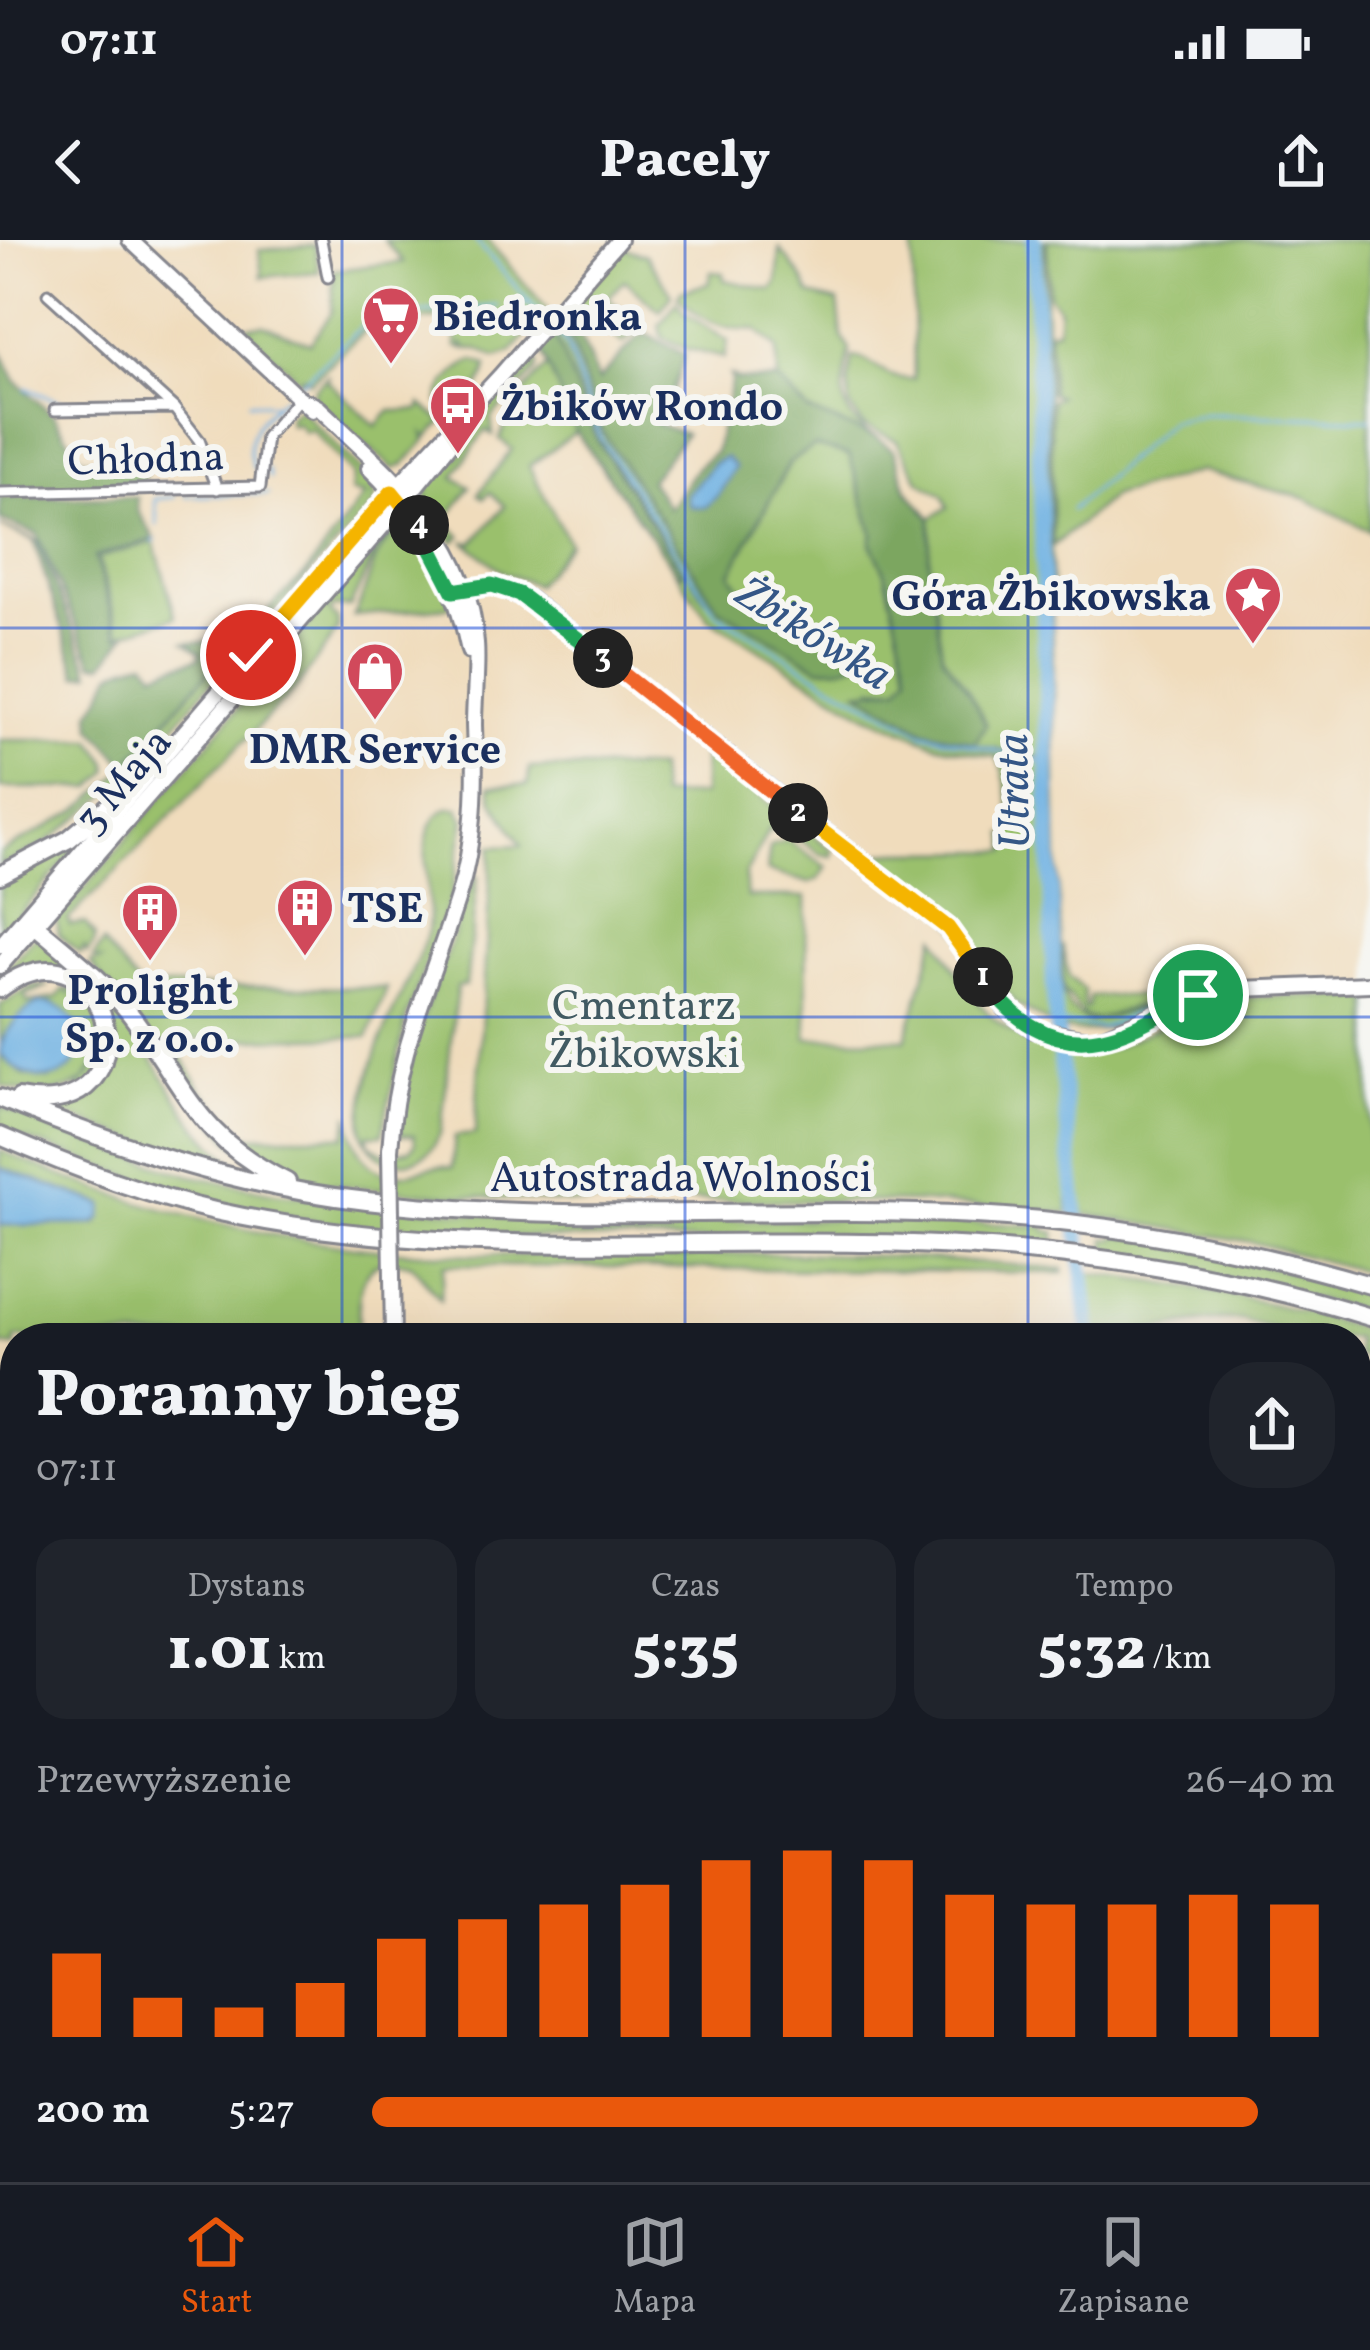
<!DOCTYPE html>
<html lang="pl">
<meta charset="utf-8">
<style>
:root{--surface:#171b24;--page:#20242c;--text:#f1f3f6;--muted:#9ea1a6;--line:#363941;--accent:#ea580c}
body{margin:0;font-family:Vollkorn,serif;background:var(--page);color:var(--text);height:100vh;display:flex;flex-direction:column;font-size:45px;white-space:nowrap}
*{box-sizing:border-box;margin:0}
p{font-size:39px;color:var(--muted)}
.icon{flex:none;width:66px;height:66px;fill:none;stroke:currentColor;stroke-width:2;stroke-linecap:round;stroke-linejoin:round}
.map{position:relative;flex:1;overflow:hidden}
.panel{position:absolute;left:0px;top:1083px;width:1371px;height:861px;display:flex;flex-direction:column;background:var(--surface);border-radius:48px 48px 0 0;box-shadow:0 12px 48px #0002}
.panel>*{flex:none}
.pin{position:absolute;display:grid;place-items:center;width:102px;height:102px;color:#fff;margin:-51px;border:6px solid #fff;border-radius:50%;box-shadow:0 3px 12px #0007}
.km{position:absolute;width:60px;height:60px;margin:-30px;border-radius:50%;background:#222;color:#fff;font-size:33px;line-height:60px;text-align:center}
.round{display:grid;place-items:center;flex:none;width:126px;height:126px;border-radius:48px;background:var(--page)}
.head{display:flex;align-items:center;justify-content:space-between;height:204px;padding:0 36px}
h1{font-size:66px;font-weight:800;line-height:90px}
.metrics{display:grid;grid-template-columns:repeat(3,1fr);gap:18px;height:204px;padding:12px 36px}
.metrics div{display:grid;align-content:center;border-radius:30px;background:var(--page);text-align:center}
.metrics b{font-size:60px;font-weight:800}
.metrics small{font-size:33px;font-weight:400}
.metrics p{font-size:33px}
.chart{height:336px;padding:24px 36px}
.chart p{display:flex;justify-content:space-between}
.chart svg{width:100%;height:216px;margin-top:12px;stroke:var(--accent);stroke-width:6}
ul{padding:0 36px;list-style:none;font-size:39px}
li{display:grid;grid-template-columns:192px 144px 1fr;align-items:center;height:90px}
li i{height:30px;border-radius:15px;background:var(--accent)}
.status{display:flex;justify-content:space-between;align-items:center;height:84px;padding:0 60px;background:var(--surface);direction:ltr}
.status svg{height:33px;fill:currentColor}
header{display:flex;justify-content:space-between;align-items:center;height:156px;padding:0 36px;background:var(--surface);font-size:54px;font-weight:800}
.tab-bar{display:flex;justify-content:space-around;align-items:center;height:168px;border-top:3px solid var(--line);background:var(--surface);font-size:33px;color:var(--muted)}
.tab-bar a{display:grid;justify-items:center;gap:6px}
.tab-bar .active{color:var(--accent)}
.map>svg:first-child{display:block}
.green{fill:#9ac06c;stroke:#5a7865;stroke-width:3}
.forest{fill:#7ba660;stroke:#4b6a5f;stroke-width:3}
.water{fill:#6db0e2;stroke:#4470a0;stroke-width:3}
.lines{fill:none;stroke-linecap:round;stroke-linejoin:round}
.stream{stroke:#6db0e2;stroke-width:3}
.river{stroke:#6db0e2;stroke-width:15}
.street-casing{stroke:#86868d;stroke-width:15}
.secondary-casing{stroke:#86868d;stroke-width:20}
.highway-casing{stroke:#86868d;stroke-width:22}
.street{stroke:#fff;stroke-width:9}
.secondary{stroke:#fff;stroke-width:14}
.highway{stroke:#fff;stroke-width:16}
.secondary-bridge-casing{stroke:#86868d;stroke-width:20;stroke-linecap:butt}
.secondary-bridge{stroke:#fff;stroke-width:14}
.split-1-casing{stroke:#fff;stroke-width:24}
.split-2-casing{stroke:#fff;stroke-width:24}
.split-3-casing{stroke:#fff;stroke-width:24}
.split-4-casing{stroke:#fff;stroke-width:24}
.split-5-casing{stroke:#fff;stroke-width:24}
.split-1{stroke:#22a559;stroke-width:15}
.split-2{stroke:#f5b400;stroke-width:15}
.split-3{stroke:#f0652b;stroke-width:15}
.split-4{stroke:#22a559;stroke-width:15}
.split-5{stroke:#f5b400;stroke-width:15}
.grid{fill:none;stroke:#1d4ed8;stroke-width:3;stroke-opacity:0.55}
.labels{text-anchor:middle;stroke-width:12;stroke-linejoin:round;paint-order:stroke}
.poi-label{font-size:42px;font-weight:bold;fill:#1b2f5e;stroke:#f6f6f2;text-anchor:start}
.street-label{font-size:42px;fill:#1b2f5e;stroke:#f6f6f2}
.park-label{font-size:42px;fill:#415a62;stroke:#f6f6f2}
.water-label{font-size:45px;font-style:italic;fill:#345686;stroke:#f6f6f2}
</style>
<div class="status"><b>07:11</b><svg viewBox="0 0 49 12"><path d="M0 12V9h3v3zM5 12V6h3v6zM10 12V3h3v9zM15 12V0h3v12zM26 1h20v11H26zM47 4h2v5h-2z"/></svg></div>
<header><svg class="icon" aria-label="back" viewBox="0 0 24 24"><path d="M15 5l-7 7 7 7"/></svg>Pacely<svg class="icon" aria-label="share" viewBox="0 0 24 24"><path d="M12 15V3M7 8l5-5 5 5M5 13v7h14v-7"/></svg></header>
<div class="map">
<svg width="1370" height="1942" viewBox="0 0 1370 1942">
<rect width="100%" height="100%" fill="#f6f6f2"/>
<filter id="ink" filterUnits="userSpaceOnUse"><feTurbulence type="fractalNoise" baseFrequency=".00833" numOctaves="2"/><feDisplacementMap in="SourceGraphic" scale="24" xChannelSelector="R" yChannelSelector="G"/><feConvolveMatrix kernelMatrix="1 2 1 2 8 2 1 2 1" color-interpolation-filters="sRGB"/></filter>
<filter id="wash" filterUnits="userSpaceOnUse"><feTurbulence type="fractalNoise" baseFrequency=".004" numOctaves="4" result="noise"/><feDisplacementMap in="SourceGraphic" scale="48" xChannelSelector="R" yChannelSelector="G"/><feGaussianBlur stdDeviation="2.7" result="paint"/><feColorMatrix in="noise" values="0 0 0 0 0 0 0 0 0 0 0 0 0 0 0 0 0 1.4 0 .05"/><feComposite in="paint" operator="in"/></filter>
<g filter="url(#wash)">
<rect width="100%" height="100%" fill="#f0dcbc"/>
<!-- green -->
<path class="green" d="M384,0H487L547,69L511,113L496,118L478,109H466L462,103L463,109L457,107L455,87L445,78L372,84L310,142L304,136L299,140L244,87L263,85L310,103L332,72L334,30L403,22Z
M913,0H1030L1042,518L929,495L1043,523L1054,787L1015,763L947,675L868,617L870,614L876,619L882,613L898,612L1008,611L1005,594L1011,593C1012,573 1006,535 997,517L935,504L866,475L708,378L678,335L682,334L598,201L553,92L563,99L599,198L706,361L600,196L564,94L557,87L563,80L560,77L621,7L646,15L672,55L660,71L624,40L608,58L640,86L623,103L594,78L570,97L602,191L718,368L770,397L859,413C824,396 746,368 731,333L789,224L814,206L849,215L873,293L871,303L885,332L909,434L900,447L871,448L986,484L968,450L942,415L929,320L931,278L948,267L943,255L920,242L897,201L863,185L850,167L848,143L853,117C877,119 877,139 914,139Z
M1038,0H1044L1061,750L1070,768L1088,782L1139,769L1143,777C1112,789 1094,795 1061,789L1056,731L1045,277L1050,271L1045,266Z
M1047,0H1370V291L1304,258L1201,231L1113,256L1053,306L1051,160L1058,156L1051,153L1049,90H1057L1059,69L1049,55Z
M315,5L319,32L262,37L259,10Z
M780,9L803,39L810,55L838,62L842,97L850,110C842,152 834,172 875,197L808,171L778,140L777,108L756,89C725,91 700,81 678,57L681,51L708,44L711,32L723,33L724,40L772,50L777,42Z
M677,62L685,73L728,101L724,118L685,108L662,97L659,85Z
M529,118L538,123L536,130L491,178L493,195L485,190L454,237L470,247L445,282L461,296L454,302L426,259L429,240L460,215L485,167Z
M475,121L487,125C487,142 463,169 447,173L439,163C438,146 459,126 475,121Z
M549,125L576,192L529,226L569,303L536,345L504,333L464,301L472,304L505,266L490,252L484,258L478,254L512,209L500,199L512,164Z
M329,134L327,140L376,186L390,171L420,170L421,164L443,182L428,197L424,194L426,200L405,224L394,229L312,159L314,149Z
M299,168L375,244V263L223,428L129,538L44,605L0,626V613L80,569L114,540L237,400L306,333L365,255L351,252L353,235L311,189L304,192L297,183L290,185L288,177Z
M397,282L376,311L350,367H333L330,371L338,380V389L298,446L68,680L70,685L85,683L95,696L94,704L87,713L84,707L80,714L58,694L57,680Z
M406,284L414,285L453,360L449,367L354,376C372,342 368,310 406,284Z
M154,302L176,377L120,394L98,318Z
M0,500H92L108,522L109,531L92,548H0Z
M703,514L833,610L832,616L820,614L794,595L769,589L745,635L747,657H806L807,798L906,799L936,696C970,754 995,803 1068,810C1080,811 1092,814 1104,810C1139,799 1170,778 1205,766C1256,750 1317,758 1370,757V1033L1251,1002L1083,974L1081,961H1068L1069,973L920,962L659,960L585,964L446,955L324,944L262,924L231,902L90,723L100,720L93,718L103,703L139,746L387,748L368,797L172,800L201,849L245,896H345L349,874C353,909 370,943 413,932C429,928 435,925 452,928L455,896L475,894L492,606L522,605L493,561L490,546L528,545L529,528H658L660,556L703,555Z
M448,568H458L465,580L451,657L407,775L382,895H368L369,904L387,914L410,910L415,904L414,895H400L404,849L418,791L475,635L478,637L466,745L457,747L441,891C431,918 415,925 387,921C373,912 362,902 362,885C363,835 386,786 407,742C414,726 424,707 428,690C435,653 408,588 448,568Z
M99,582L0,697V642L48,618Z
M787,600L827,627L819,639L809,643L767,631L770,606Z
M38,697C67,721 96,745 120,773C165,826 185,895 248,931L171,913L43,867L69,862L112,799L72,732L0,741V736L32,699Z
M1062,705L1069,736L1084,750V768L1088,767L1090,756L1172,755L1144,768L1140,765L1096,780L1085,777L1063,749Z
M71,744L97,770C97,784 102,806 98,818C85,860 32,857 0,845V813L23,835L49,839L70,777L51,763L24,773L0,802V765L33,746H49L25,755L27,762L56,758L65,748L70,754Z
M0,866L59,892L189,935L276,953L554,981L893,979L1045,986L1046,991L1055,992V1003L1046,1002V1008L557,998L368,990L236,969L174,952L0,890Z
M0,910C136,972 292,1007 442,1014C511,1017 582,1014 652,1014L657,1018C792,1007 928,1018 1063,1029V1033L444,1025L440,1060L412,1025C354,1006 358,1060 359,1098H15V1106L0,1105V985L98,984L103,964L0,928Z
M1116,995L1157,1000L1370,1050V1072L1117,1015L1116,1011L1106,1009V998L1115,999Z
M1089,1033C1183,1045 1280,1061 1370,1092V1119L1356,1115V1098H1300L1242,1080H1220L1094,1098Z
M1356,1127L1370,1131V1942H996L1001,1929H1356Z
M0,1166H15V1227H0Z
M619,1929H990L984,1942H617Z"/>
<!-- forest -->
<path class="forest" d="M553,92L598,201L683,333L678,334L576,192L540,107Z
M579,94L599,140L638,97L646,94L685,115L667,169L657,184L685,194L650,240L669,268L697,227L715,212L732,139L729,134L738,140H778L808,171L875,197L894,210L907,250L931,278L929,320L942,415L968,450L986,484L975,503L925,491L858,451L899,447L909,434L885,332L871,303L873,293L849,215L814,206L789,223L731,333C747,368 824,396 859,413L863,421L842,427L820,428L718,368L602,191L570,96Z
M0,109L16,141L54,176L81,218L147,227L142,246L0,249L3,199Z
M0,257H137L138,271L155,299L95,317L118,396L127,394L104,424L93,423L37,294L0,280Z
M0,286L37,301L91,433L78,435L33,300Z
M237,400L126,525L92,487L91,472C119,438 94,432 146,421L155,432L199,418L200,412L186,402Z"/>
<!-- water -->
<path class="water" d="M725,217L735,227L718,255L705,267L690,266L687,255L714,223Z
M39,763C65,762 78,782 82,806C70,851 24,844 0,813C0,794 22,771 39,763Z
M0,928L104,965L101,979L93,984L0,985Z"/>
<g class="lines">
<!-- stream -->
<path class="stream" d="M475,0L540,74
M512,65L528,63
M558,92L568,108L600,197L716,373L826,441L923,493L1047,523
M300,144L372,77L498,66
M26,148L65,164L154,162
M249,162L276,164
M254,229C240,197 261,176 286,156
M267,229L270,238
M185,256H190
M194,256L268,254
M1071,270L1171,181L1205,174L1370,179
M157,285L155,259L175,257
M154,302L155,300
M1190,750L1206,745
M1056,783L1101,788L1176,757
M1003,1942L1008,1929"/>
<!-- river -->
<path class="river" d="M1034,0L1054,762L1090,1098
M1186,1929L1188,1942"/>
</g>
</g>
<g filter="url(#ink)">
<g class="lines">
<defs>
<path id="street" d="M321,0L328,37
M48,54L174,168
M55,170L174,168L199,200L217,249
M0,253L260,247L266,197L301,156
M0,1796H15
M0,1808L15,1848
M55,1929L69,1942"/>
<path id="secondary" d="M130,0L312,170
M308,162L319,168C390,235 469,298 476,403C478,430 474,458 474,485C476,542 476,601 458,657C429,749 396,810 390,910
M369,228C422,279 455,339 469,411
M453,351L492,345L529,359L948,689L1007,770L1034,790L1095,800L1212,750L1370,744
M0,706L381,264L500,136L619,0
M0,726L389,279L455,198L466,177
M392,1037L393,1098
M372,1942L373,1929"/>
<path id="highway" d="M0,635L69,599L141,539
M36,686C69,714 105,741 131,775C188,850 195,896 287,942
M0,749C109,666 163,885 19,858
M0,858C118,907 239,947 367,961C570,985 773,965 976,975C1110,982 1242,1008 1370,1045
M0,896C69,926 142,954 215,971C445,1022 680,996 913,1004C1068,1009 1222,1031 1370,1077"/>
</defs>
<!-- street casing -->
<use href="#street" class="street-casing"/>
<!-- secondary casing -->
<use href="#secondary" class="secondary-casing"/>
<!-- highway casing -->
<use href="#highway" class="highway-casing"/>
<!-- street -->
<use href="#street" class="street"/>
<!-- secondary -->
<use href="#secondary" class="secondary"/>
<!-- highway -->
<use href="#highway" class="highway"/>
<defs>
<path id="secondary-bridge" d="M390,910L392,1037"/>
</defs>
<!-- secondary-bridge casing -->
<use href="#secondary-bridge" class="secondary-bridge-casing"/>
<!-- secondary-bridge -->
<use href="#secondary-bridge" class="secondary-bridge"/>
</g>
</g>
<g class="lines" filter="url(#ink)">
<defs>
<path id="split-1" d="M983,737C1009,777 1051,809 1102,798C1134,792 1168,769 1198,755"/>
<path id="split-2" d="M798,573L948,688L983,737"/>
<path id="split-3" d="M603,418L798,573"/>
<path id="split-4" d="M419,285L453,351L492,345L519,354L603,418"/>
<path id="split-5" d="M251,415L392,252L419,285"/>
</defs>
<!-- split-1 casing -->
<use href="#split-1" class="split-1-casing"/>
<!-- split-2 casing -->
<use href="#split-2" class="split-2-casing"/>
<!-- split-3 casing -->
<use href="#split-3" class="split-3-casing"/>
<!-- split-4 casing -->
<use href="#split-4" class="split-4-casing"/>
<!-- split-5 casing -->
<use href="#split-5" class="split-5-casing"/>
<!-- split-1 -->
<use href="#split-1" class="split-1"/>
<!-- split-2 -->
<use href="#split-2" class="split-2"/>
<!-- split-3 -->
<use href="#split-3" class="split-3"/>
<!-- split-4 -->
<use href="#split-4" class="split-4"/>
<!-- split-5 -->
<use href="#split-5" class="split-5"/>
</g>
<!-- grid -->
<path class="grid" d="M342,0V1098M685,0V1098M1028,0V1098M0,388H1370M0,777H1370M0,1165H15M1356,1165H1370M0,1554H15M1356,1554H1370M342,1929V1942M685,1929V1942M1028,1929V1942"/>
<!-- icons -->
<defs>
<symbol id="supermarket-pin" viewBox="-11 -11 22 30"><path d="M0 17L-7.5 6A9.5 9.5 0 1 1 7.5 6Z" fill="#d1495b" stroke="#f6f6f2"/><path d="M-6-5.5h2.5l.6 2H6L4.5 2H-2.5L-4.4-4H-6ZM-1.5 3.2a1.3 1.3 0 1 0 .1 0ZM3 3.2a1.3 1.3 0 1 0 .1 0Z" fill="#fff"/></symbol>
<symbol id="bus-pin" viewBox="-11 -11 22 30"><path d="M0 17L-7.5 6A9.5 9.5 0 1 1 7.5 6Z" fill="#d1495b" stroke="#f6f6f2"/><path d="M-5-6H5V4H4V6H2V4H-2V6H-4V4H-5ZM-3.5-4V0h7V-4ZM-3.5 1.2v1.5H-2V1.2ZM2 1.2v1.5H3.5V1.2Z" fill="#fff"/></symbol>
<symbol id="sight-pin" viewBox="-11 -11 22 30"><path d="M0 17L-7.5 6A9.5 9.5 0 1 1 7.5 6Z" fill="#d1495b" stroke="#f6f6f2"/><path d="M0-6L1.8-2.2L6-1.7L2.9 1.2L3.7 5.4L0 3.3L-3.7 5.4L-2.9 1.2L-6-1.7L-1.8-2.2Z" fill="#fff"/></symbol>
<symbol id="shop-pin" viewBox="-11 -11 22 30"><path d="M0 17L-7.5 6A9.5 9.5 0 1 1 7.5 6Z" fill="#d1495b" stroke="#f6f6f2"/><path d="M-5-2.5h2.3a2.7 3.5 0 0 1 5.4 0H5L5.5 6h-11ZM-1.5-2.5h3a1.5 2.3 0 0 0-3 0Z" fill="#fff"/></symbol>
<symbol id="building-pin" viewBox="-11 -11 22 30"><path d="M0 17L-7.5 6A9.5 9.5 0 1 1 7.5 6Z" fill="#d1495b" stroke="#f6f6f2"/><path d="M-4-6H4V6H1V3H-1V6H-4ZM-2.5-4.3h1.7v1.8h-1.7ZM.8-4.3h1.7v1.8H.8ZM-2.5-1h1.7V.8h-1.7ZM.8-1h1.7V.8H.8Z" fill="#fff"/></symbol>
</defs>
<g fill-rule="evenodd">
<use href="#supermarket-pin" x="358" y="42" width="66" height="90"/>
<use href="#bus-pin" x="425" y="132" width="66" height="90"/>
<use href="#sight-pin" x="1220" y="322" width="66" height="90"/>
<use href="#shop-pin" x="342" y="398" width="66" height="90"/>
<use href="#building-pin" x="272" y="634" width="66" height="90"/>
<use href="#building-pin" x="117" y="639" width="66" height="90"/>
</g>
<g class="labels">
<!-- poi labels -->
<g class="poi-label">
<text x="433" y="90">Biedronka</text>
<text x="500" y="180">Żbików Rondo</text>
<text x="1211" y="370" text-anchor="end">Góra Żbikowska</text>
<text x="375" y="523" text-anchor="middle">DMR Service</text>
<text x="347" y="682">TSE</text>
<text x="150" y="764" text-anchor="middle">Prolight<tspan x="150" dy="48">Sp. z o.o.</tspan></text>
</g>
<!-- street labels -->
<g class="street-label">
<text transform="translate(146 217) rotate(-2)" y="15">Chłodna</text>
<text transform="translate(122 539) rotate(-49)" y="15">3 Maja</text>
<text x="681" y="951">Autostrada Wolności</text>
</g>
<!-- park labels -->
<g class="park-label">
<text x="644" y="779">Cmentarz<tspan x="644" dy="48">Żbikowski</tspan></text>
</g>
<!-- water labels -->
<g class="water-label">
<text transform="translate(815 392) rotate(32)" y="16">Żbikówka</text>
<text transform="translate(1012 551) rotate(-91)" y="16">Utrata</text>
</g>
</g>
</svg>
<div class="pin" style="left:1198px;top:755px;background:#1e9e55"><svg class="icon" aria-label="arrive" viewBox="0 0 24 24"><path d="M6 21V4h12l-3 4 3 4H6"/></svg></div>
<div class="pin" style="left:251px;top:415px;background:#d93025"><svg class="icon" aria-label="check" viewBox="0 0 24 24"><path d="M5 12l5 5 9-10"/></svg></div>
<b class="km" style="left:983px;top:737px">1</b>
<b class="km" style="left:798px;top:573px">2</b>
<b class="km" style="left:603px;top:418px">3</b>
<b class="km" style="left:419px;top:285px">4</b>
<section class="panel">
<div class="head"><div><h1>Poranny bieg</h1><p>07:11</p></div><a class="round"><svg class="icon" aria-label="share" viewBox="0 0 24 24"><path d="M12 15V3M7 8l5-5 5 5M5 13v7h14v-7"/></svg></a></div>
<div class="metrics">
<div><p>Dystans</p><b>1.01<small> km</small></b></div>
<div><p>Czas</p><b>5:35</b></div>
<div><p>Tempo</p><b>5:32<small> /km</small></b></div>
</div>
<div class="chart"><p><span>Przewyższenie</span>26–40 m</p>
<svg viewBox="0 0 160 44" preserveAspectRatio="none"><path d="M5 44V27M15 44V36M25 44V38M35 44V33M45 44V24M55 44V20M65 44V17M75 44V13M85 44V8M95 44V6M105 44V8M115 44V15M125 44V17M135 44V17M145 44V15M155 44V17"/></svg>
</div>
<ul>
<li><b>200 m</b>5:27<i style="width:92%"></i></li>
</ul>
</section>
</div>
<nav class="tab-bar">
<a class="active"><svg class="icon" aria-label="home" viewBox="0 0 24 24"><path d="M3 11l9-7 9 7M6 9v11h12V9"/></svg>Start</a>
<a><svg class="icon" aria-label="map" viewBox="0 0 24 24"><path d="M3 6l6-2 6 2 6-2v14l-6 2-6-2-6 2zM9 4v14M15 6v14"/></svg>Mapa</a>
<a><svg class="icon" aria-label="saved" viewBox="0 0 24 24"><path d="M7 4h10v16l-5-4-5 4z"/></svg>Zapisane</a>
</nav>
